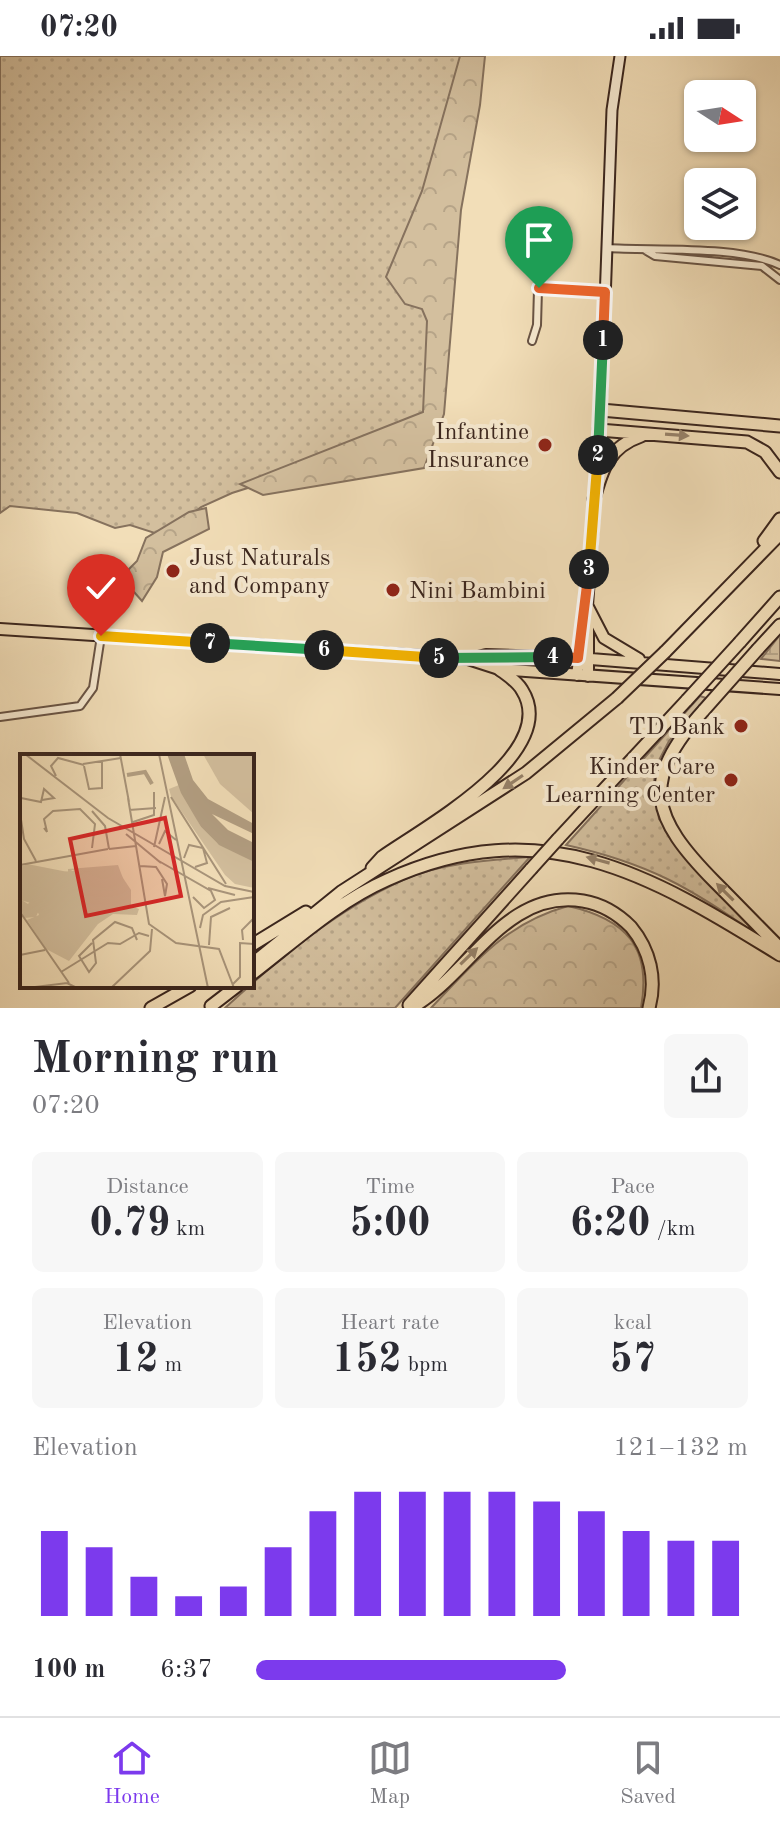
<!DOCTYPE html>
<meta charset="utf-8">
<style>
:root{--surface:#fff;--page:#f7f7f7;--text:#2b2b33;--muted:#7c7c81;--line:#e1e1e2;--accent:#7c3aed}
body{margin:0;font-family:"Old Standard TT",serif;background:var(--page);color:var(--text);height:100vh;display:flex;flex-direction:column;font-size:30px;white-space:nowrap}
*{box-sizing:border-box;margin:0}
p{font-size:26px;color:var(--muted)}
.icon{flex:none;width:44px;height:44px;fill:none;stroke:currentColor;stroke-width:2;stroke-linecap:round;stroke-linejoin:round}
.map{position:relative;height:952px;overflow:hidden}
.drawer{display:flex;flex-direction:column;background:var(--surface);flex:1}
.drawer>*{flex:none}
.needle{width:52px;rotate:102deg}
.fabs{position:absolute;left:684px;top:24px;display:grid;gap:16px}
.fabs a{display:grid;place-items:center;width:72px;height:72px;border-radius:12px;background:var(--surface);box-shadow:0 2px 6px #0004;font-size:40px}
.pin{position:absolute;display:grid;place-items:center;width:68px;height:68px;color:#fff;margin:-82px -34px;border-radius:50% 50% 50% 0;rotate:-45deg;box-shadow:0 0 8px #0007}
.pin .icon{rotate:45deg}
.km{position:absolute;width:40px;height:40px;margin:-20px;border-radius:50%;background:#222;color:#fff;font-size:22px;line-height:40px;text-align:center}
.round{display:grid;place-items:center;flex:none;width:84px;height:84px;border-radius:12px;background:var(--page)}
.overview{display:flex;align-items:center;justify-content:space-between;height:136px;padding:0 32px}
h1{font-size:44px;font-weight:700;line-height:60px}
.metrics{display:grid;grid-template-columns:repeat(3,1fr);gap:12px;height:136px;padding:8px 32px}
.metrics div{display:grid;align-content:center;border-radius:12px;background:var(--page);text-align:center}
.metrics b{font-size:40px;font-weight:700}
.metrics small{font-size:22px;font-weight:400}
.metrics p{font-size:22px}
.chart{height:224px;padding:16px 32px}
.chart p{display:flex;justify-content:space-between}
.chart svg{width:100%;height:144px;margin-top:8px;stroke:var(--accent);stroke-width:6}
ul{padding:0 32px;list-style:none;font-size:26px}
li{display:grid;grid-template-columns:128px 96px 1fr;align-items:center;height:60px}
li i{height:20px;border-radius:10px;background:var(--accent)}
.status{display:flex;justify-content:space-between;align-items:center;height:56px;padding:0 40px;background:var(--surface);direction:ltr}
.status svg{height:22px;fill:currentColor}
.tabs{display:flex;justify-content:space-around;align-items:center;height:112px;border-top:2px solid var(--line);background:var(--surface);font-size:22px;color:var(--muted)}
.tabs a{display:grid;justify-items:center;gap:4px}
.tabs .active{color:var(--accent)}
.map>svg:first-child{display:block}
.grass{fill:url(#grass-dots);stroke:#86725e;stroke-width:2}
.forest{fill:url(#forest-crowns);stroke:#86725e;stroke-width:2}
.wetland{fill:url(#wetland-marsh);stroke:#86725e;stroke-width:2}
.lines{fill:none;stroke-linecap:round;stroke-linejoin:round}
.street-casing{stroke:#685344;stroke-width:10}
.secondary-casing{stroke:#3a251d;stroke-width:13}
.primary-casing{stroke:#3a251d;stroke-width:14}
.highway-casing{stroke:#3a251d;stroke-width:15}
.street{stroke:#f7ead1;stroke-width:6}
.secondary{stroke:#f7ead1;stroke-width:9}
.primary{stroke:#f2deb8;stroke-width:10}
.highway{stroke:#f2deb8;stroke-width:11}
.highway-bridge-casing{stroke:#3a251d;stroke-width:15;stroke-linecap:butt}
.highway-bridge{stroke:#f2deb8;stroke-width:11}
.oneway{fill:#96826a}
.split-1-casing{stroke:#fff;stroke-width:16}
.split-2-casing{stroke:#fff;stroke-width:16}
.split-3-casing{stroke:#fff;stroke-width:16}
.split-4-casing{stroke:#fff;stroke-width:16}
.split-5-casing{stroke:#fff;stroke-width:16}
.split-6-casing{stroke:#fff;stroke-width:16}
.split-7-casing{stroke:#fff;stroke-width:16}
.split-8-casing{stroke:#fff;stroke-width:16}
.split-1{stroke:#f0652b;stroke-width:10}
.split-2{stroke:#22a559;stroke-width:10}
.split-3{stroke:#f5b400;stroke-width:10}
.split-4{stroke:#f0652b;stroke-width:10}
.split-5{stroke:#22a559;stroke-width:10}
.split-6{stroke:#f5b400;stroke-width:10}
.split-7{stroke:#22a559;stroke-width:10}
.split-8{stroke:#f5b400;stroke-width:10}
.poi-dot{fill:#8f2418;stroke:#f7ead1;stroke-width:3}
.labels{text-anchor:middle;stroke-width:8;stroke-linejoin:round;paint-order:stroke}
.poi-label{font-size:24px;fill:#3a251d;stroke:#f7ead1;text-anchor:end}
.inset-river{fill:none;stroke:#b39f83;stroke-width:4}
.inset-road{fill:none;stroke:#a8947a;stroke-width:2}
.view{fill:#d62828;fill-opacity:0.15;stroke:#d62828;stroke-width:4}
.inset-edge{fill:none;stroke:#3a251d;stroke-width:4}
</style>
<div class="status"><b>07:20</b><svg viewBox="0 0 49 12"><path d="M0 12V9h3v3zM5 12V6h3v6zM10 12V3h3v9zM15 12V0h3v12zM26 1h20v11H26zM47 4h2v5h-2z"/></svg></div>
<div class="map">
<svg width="780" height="952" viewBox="0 0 780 952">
<defs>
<pattern id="grass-dots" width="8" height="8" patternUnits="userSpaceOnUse" patternTransform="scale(2)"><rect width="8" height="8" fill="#d3bf9e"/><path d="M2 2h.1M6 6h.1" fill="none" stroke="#b6a488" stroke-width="1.8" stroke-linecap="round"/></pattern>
<pattern id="forest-crowns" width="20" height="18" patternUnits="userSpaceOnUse" patternTransform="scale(2)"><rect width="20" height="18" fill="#d3bf9e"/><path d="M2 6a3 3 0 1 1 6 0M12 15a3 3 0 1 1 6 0" fill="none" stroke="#b6a488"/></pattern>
<pattern id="wetland-marsh" width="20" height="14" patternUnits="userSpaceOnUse" patternTransform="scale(2)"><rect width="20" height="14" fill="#d3bf9e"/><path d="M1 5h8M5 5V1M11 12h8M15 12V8" fill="none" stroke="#b6a488"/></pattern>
</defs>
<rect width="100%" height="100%" fill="#f2deb8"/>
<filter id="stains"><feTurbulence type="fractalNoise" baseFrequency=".0025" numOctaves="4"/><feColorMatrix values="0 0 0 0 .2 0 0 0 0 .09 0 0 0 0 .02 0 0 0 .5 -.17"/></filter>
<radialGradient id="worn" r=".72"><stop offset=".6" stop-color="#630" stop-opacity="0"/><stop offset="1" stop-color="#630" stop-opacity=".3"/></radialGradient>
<!-- grass -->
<path class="grass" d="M0,0H461L425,376L232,437L201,451L164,480L130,469L115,472L77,457L10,450L0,457Z
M700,640L706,642L669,685L657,708L654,725L659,763L757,879C690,831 647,807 566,789Z
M530,801L395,952H225C277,904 336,854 403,824C441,807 489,804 530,801Z"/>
<!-- forest -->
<path class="forest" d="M460,0H485L480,49L461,154L444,358L424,412L263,439L240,428L423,356L427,265L422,253L405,248L386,221L422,135Z
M206,452L209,473L163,496L157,521L142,545L126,527L129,513L137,505L146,482L189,456Z
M568,850C626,863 652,891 641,952H431C475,906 506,867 568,850Z"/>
<!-- wetland -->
<path class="wetland" d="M780,579V605L761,603Z"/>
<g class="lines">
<defs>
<path id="street" d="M607,192C655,195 738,189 780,209
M645,194L655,200L762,210L780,224
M539,232L605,236
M532,285L537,269L539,198
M0,661L80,650L93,632L101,580"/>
<path id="secondary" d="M601,354L612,54L620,0"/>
<path id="primary" d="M588,551L604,582L639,603
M0,573L468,603L499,613L780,633
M470,603L486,599L578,602L780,618
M577,619L587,550L601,354
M588,620V566"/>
<path id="highway" d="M601,354L780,370
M599,374L747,386L765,396L780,416
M594,443C602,413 609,391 641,380
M764,485L780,463
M740,586L780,541
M758,593L780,569
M665,596L780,478
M704,654C639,726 651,761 715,826C737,848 758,870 780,892
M558,783L687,644
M372,812L382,801C423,772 562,697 522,634C517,625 507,619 499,613
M252,889L306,856
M252,908L341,836L526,717L617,642
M252,918C295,885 337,846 387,824C541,754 650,818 780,899
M409,949L531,813
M211,950L237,930
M151,952L190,930
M411,952C469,920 505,832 583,845C601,848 618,858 631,871C650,894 657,923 649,952"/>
</defs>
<!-- street casing -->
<use href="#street" class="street-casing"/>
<!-- secondary casing -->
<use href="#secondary" class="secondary-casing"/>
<!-- primary casing -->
<use href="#primary" class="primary-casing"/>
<!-- highway casing -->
<use href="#highway" class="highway-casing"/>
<!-- street -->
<use href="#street" class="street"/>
<!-- secondary -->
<use href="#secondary" class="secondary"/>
<!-- primary -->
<use href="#primary" class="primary"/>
<!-- highway -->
<use href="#highway" class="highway"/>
<defs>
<path id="highway-bridge" d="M617,642L665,596
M687,644L740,586
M704,654L758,593
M531,813L558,783"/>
</defs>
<!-- highway-bridge casing -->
<use href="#highway-bridge" class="highway-bridge-casing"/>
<!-- highway-bridge -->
<use href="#highway-bridge" class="highway-bridge"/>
</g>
<!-- one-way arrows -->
<defs><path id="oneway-solid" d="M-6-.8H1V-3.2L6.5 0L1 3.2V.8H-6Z" transform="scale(2)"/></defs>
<g class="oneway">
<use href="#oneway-solid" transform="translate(677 379) rotate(4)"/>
<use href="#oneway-solid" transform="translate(513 726) rotate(146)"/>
<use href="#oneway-solid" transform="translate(598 804) rotate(-165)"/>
<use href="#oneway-solid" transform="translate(725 836) rotate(-135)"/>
<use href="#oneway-solid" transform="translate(469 900) rotate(-44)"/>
</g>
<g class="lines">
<defs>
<path id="split-1" d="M539,232L605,236L603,284"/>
<path id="split-2" d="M598,399L603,284"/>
<path id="split-3" d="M589,513L598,399"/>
<path id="split-4" d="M553,601L578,602L589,513"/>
<path id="split-5" d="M439,602L553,601"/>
<path id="split-6" d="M324,594L439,602"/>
<path id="split-7" d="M210,587L324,594"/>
<path id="split-8" d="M101,580L210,587"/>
</defs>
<!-- split-1 casing -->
<use href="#split-1" class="split-1-casing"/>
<!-- split-2 casing -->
<use href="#split-2" class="split-2-casing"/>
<!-- split-3 casing -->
<use href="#split-3" class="split-3-casing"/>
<!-- split-4 casing -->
<use href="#split-4" class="split-4-casing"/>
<!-- split-5 casing -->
<use href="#split-5" class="split-5-casing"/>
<!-- split-6 casing -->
<use href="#split-6" class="split-6-casing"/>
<!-- split-7 casing -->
<use href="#split-7" class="split-7-casing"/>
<!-- split-8 casing -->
<use href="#split-8" class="split-8-casing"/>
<!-- split-1 -->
<use href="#split-1" class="split-1"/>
<!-- split-2 -->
<use href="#split-2" class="split-2"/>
<!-- split-3 -->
<use href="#split-3" class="split-3"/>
<!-- split-4 -->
<use href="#split-4" class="split-4"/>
<!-- split-5 -->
<use href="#split-5" class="split-5"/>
<!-- split-6 -->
<use href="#split-6" class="split-6"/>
<!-- split-7 -->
<use href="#split-7" class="split-7"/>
<!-- split-8 -->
<use href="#split-8" class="split-8"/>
</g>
<!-- markers -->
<g class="poi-dot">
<circle cx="545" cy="389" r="8"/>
<circle cx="173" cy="515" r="8"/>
<circle cx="393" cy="534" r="8"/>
<circle cx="741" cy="670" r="8"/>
<circle cx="731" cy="724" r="8"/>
</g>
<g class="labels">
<!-- poi labels -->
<g class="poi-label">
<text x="529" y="383">Infantine<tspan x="529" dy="28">Insurance</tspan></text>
<text x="189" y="509" text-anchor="start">Just Naturals<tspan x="189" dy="28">and Company</tspan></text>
<text x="409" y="542" text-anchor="start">Nini Bambini</text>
<text x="725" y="678">TD Bank</text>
<text x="715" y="718">Kinder Care<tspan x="715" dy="28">Learning Center</tspan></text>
</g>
</g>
<!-- overview -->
<g transform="translate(20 698)">
<rect width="234" height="234" fill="#f2deb8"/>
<path d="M159,31L181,73L197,89L234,108V134L215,130L205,121L151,42L149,35ZM2,112L43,118L95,112L111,136V152L119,155L117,161L93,160L78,170L49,207L26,195L7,166L19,161L15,150L0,146Z" fill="#d3bf9e"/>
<path d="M7,110L48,118V115L98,111L104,127L93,113L80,119L52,116L48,122L2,113ZM3,129L28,135L16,163L3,164L0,145L8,150L13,144L1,133Z" fill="#d3bf9e"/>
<path d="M183,0H234V60L200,30Z" fill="#d3bf9e"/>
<path d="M147,0H164L173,26L188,45L234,70V80L192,60L208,76L234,89V108L199,91L181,73L161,39Z" fill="#b39f83"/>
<path class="inset-river" d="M107,21L125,18L132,30"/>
<path class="inset-road" d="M5,0L88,64L205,132L234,138M100,0L109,48M139,0L188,234M63,10L101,4M64,12L69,35L82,34V7M36,22L31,12L38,4L64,11M151,43L206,130M1,44L21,48L24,35L34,44L22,46M108,44L129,170L156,189L199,195L214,234M109,56L136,54M72,57L85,72L89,95M0,59L4,85L16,107M113,68L134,61V38M24,74L27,78L24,65L33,57L60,55L75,70L72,94M106,80L141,109M139,90L145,77L156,86M134,93L145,43M89,95L116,92M164,104L169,91L183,94L187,109L175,113M137,106L191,137L195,146L184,154L173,143M0,111L88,95M120,112L136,113L147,130L145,142L142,125M188,134L215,141M0,158L49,229M180,174L183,161L201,148L234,143M223,186L222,176L234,164M72,189L59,202L69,218L76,209L73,186L95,168L112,174L117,186M189,191L191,163L210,154M0,201L25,196M41,218L88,189L100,190L119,179L129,182M213,230L220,223V189L234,190M7,234L47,229L57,234M91,234L130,197L132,175"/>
<path class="view" d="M145,64L161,142L66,162L50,85Z"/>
<rect width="234" height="234" class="inset-edge"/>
</g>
<rect width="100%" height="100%" filter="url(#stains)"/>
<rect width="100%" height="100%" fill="url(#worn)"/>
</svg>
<div class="fabs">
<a><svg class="needle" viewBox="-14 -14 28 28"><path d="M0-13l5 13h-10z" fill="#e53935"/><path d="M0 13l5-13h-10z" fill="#7c7c81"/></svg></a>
<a><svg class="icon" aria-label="layers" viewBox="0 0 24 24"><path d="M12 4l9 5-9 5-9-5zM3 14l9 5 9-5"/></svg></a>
</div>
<div class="pin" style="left:539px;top:232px;background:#1e9e55"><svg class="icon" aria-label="arrive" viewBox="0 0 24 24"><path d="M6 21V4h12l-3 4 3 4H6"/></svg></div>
<div class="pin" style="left:101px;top:580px;background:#d93025"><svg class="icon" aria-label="check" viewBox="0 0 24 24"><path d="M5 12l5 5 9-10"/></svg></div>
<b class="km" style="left:603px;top:284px">1</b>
<b class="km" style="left:598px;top:399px">2</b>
<b class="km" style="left:589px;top:513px">3</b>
<b class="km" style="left:553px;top:601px">4</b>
<b class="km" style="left:439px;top:602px">5</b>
<b class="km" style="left:324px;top:594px">6</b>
<b class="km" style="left:210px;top:587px">7</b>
</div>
<section class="drawer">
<div class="overview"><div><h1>Morning run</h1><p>07:20</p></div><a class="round"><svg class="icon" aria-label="share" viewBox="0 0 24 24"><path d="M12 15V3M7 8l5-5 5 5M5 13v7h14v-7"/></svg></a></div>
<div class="metrics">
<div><p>Distance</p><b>0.79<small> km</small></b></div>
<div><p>Time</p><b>5:00</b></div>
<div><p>Pace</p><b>6:20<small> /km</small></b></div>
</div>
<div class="metrics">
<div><p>Elevation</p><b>12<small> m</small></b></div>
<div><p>Heart rate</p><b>152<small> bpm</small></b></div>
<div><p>kcal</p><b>57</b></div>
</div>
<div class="chart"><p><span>Elevation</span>121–132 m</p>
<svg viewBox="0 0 160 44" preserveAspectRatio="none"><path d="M5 44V18M15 44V23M25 44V32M35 44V38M45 44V35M55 44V23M65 44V12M75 44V6M85 44V6M95 44V6M105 44V6M115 44V9M125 44V12M135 44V18M145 44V21M155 44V21"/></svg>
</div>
<ul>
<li><b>100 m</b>6:37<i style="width:63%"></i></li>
</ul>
</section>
<nav class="tabs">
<a class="active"><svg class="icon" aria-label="home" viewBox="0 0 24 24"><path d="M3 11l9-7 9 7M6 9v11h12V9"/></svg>Home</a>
<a><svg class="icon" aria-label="map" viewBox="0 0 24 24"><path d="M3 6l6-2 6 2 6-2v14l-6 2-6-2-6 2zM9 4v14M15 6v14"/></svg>Map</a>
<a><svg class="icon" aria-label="saved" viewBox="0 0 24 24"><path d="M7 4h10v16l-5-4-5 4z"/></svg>Saved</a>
</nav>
